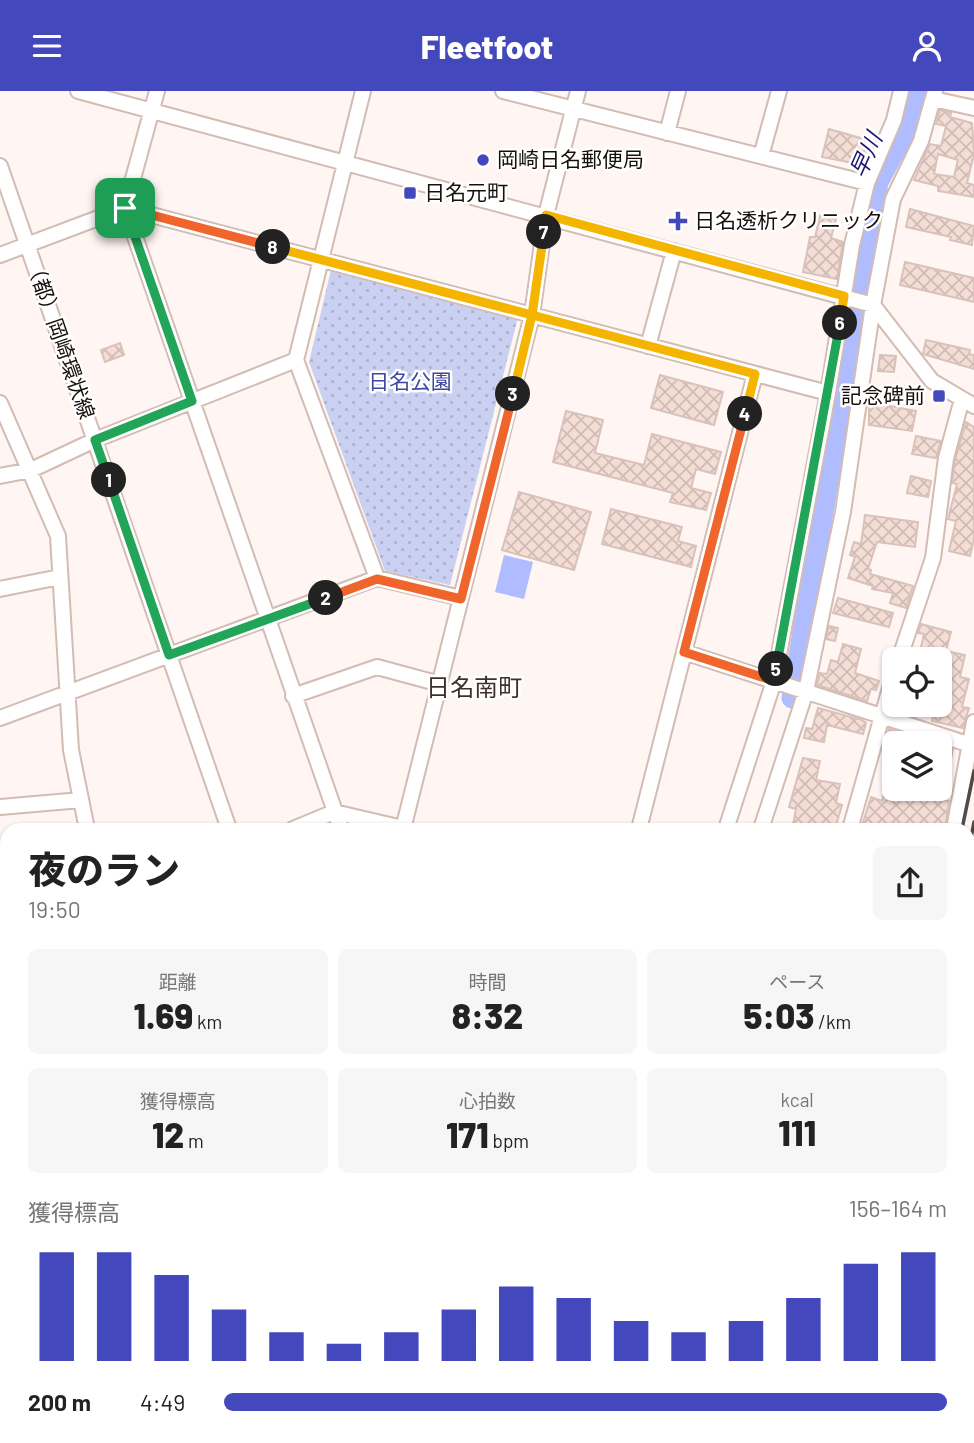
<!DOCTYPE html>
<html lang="ja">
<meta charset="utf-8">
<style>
:root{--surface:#fff;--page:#f6f6f6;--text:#222;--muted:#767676;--accent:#4448bd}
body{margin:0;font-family:Barlow,"Noto Sans JP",sans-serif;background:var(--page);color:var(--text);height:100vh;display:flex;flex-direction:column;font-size:26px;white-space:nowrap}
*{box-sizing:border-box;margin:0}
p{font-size:23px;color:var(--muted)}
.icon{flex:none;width:38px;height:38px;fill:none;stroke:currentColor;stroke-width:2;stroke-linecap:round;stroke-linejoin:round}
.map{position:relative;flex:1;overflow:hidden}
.panel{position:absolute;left:0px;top:732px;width:975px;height:621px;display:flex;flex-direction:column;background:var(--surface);border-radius:21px 21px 0 0;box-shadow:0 2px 5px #0004}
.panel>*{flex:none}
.tools{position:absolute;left:882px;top:556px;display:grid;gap:14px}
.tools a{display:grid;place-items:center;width:70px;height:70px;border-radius:10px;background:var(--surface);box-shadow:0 2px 5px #0004;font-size:35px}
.pin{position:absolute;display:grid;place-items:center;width:60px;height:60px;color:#fff;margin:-30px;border-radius:14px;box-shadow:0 4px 10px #0006}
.km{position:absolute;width:35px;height:35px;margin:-18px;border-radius:50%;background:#222;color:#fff;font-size:19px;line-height:35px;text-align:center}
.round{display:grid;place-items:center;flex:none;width:74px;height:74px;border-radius:10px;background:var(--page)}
.head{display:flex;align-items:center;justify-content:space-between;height:119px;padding:0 28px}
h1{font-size:38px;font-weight:800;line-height:52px}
.metrics{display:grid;grid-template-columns:repeat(3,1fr);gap:10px;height:119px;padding:7px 28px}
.metrics div{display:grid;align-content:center;border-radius:10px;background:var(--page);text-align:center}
.metrics b{font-size:35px;font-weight:800}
.metrics small{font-size:19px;font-weight:400}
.metrics p{font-size:19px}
.chart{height:196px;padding:14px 28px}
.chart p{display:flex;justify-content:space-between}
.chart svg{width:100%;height:126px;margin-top:7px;stroke:var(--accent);stroke-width:6}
ul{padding:0 28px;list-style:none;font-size:23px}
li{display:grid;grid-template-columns:112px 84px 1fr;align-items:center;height:52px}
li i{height:18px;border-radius:9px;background:var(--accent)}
header{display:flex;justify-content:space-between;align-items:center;height:91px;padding:0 28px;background:var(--accent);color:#fff;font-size:32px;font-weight:800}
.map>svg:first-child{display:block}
.grass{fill:url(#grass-dots)}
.water{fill:#afbcff}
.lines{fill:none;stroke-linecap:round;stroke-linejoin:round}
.stream{stroke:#afbcff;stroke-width:3.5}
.river{stroke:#afbcff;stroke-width:21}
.building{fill:url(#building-cross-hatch);stroke:#d9c2ba;stroke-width:2;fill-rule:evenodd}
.minor-casing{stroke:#d2bcb3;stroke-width:18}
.highway-casing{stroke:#d5d4d3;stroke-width:24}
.minor{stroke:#fff;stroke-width:14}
.highway{stroke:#f28556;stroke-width:21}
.rail{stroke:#514946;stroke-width:3.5}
.split-1-casing{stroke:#fff;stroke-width:14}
.split-2-casing{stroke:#fff;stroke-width:14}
.split-3-casing{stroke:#fff;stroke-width:14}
.split-4-casing{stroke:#fff;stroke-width:14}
.split-5-casing{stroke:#fff;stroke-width:14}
.split-6-casing{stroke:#fff;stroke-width:14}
.split-7-casing{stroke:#fff;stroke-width:14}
.split-8-casing{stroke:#fff;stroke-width:14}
.split-9-casing{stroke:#fff;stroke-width:14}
.split-1{stroke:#22a559;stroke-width:9}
.split-2{stroke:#22a559;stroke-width:9}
.split-3{stroke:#f0652b;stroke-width:9}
.split-4{stroke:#f5b400;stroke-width:9}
.split-5{stroke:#f0652b;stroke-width:9}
.split-6{stroke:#22a559;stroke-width:9}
.split-7{stroke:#f5b400;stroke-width:9}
.split-8{stroke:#f5b400;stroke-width:9}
.split-9{stroke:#f0652b;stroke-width:9}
.poi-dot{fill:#4448bd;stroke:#fff;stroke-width:2.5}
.labels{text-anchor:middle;stroke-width:5;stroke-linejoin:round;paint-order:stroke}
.poi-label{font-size:21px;fill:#160f0c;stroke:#fff;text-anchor:start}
.street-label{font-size:21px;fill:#160f0c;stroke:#fff}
.park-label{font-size:21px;fill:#3f45a3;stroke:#fff}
.water-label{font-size:23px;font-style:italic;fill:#1e1673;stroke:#fff}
.quarter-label{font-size:24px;fill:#413029;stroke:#fff}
</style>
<header><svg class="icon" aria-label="menu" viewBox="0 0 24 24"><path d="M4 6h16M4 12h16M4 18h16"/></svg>Fleetfoot<svg class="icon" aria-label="person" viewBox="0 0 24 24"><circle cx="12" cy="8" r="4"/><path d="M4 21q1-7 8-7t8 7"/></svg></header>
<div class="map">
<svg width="974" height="1352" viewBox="0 0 974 1352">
<defs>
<pattern id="grass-dots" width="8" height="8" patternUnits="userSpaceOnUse" patternTransform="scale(1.75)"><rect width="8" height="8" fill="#c9d0f1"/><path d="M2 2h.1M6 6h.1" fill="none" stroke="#acb1cd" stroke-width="1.8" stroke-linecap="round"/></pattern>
<pattern id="building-cross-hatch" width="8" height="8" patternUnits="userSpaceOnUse" patternTransform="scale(1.75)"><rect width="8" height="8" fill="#f4ddd4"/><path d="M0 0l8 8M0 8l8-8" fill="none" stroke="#d0bcb5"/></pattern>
</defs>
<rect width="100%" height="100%" fill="#fff5f2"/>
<!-- grass -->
<path class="grass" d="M331,179L518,226L450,494L385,480L309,271Z
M290,1346H356L358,1352H292Z"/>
<!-- water -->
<path class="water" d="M504,464L533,471L524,508L495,501Z"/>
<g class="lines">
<!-- stream -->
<path class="stream" d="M764,1352L765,1346"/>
<!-- river -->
<path class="river" d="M792,607L878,91L910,32L917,0
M615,1346L616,1352"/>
</g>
<!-- building -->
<path class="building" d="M940,19L951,22L950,26L972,32L974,63L967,92L974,94V106L938,100V95L914,89L930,53L941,55L946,35L936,33ZM938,63L958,69L954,86L934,83Z
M829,38L874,51L864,74L822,66Z
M910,118L974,135L972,154L950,149L951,146L906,136Z
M820,125L836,128L831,147L843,151L837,188L803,181L810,146H815Z
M905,171L974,187V211L900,194Z
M926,249L970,259L969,263L974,264V278L923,263Z
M120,252L124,264L105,271L101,259Z
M880,264L896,265L894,281L878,280Z
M660,284L723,301L714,334L651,317Z
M869,306L886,308L885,314L916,320L912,340L869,334Z
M566,320L603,329L595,362L644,374L652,343L721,361L715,383L696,378L691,397L711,402L706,419L670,411L673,402L553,371Z
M966,331L974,336V448L970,465L949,460L956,430L948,428L957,393L952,392L955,369Z
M916,345L941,350L936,367L912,363Z
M911,385L931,390L928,406L907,402Z
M519,401L591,421L574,479L502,459Z
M611,418L682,436L678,450L696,455L691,476L602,453Z
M865,424L918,431L915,456L877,451L868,478L871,479L870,483L913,495L906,517L890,512L893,502L872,498L873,495L848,487L855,466L850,464L854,451L861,453Z
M838,507L893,522L889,536L833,522Z
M921,533L951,541L946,560L965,564L960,586L969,588L962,616L969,617L963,637L932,630L935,615L940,616V599L946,576L940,574V569H918L924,543L918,542Z
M829,535L838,537L835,550L826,548Z
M843,553L861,558L855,582L879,590L876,599L871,598L867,610L817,594L820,582L827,583L831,569L838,571Z
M895,614L917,616L915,626L894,619Z
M818,617L862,629L866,632L863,643L827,634L824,651L804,647L806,637L812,638Z
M889,638L904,643L902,653H894V675L883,672L889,651L886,650Z
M940,655L953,658L943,709L949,710L945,738H861L871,706L882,710L891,675H894V698H940Z
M803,667L820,670L816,689L840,693L836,712L842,714L835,738H792L796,718L789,716Z"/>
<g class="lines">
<defs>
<path id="minor" d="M78,0L873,214L932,290L974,315
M157,0L125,117L341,738
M363,0L296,269L377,487
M503,0L867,92
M933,8L974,17
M667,42L678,0
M761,65L779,0
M0,75L229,738
M0,164L125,117L828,302
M648,255L674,160
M0,312L58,445L71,659L87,738
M0,385L31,379L95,349L296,269
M0,498L60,486
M684,561L974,655
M899,569L933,467L946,367L962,308
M293,605L377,576L440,593
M0,627L377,487L461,507
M0,716L81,709
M293,738L334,721L407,738
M403,738L532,224L546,124L578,0
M639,738L755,283
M726,738L774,590L828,302L852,154L867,92L894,29L901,0
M761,738L806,600L843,421L873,214L893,108L921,50L935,0
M850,738L894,583
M954,738L974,631
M968,830L974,795
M0,894L7,904
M968,990L974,991
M213,1346L215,1352
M278,1346L280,1352
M368,1346L369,1352
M446,1346L449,1352
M598,1346V1352
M634,1346V1352
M719,1346L722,1352
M834,1352L835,1346
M864,1352L866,1346"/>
<path id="highway" d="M968,1060L974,1039
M968,1142L974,1120
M911,1352L912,1346
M938,1352V1346"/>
</defs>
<!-- minor casing -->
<use href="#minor" class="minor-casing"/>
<!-- highway casing -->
<use href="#highway" class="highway-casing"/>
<!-- minor -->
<use href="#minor" class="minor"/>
<!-- highway -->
<use href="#highway" class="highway"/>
<!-- rail -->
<path class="rail" d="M962,738L974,680
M968,763L974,731
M844,1352L845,1346
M855,1352L857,1346"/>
</g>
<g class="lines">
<defs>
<path id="split-1" d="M109,389L95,349L192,310L125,117"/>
<path id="split-2" d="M109,389L169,564L326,507"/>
<path id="split-3" d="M326,507L377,488L461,508L513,303"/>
<path id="split-4" d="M513,303L532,224L755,283L745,323"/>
<path id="split-5" d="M745,323L684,561L774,590L776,578"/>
<path id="split-6" d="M776,578L840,232"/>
<path id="split-7" d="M544,141L546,124L844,205L840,232"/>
<path id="split-8" d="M273,156L532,224L544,141"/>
<path id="split-9" d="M125,117L273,156"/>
</defs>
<!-- split-1 casing -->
<use href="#split-1" class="split-1-casing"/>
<!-- split-2 casing -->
<use href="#split-2" class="split-2-casing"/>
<!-- split-3 casing -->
<use href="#split-3" class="split-3-casing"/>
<!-- split-4 casing -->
<use href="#split-4" class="split-4-casing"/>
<!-- split-5 casing -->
<use href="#split-5" class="split-5-casing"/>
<!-- split-6 casing -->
<use href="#split-6" class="split-6-casing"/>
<!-- split-7 casing -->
<use href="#split-7" class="split-7-casing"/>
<!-- split-8 casing -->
<use href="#split-8" class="split-8-casing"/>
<!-- split-9 casing -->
<use href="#split-9" class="split-9-casing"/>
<!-- split-1 -->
<use href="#split-1" class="split-1"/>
<!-- split-2 -->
<use href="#split-2" class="split-2"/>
<!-- split-3 -->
<use href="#split-3" class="split-3"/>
<!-- split-4 -->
<use href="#split-4" class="split-4"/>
<!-- split-5 -->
<use href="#split-5" class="split-5"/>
<!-- split-6 -->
<use href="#split-6" class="split-6"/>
<!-- split-7 -->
<use href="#split-7" class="split-7"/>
<!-- split-8 -->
<use href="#split-8" class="split-8"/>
<!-- split-9 -->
<use href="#split-9" class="split-9"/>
</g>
<!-- markers -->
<g class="poi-dot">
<circle cx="483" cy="69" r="7"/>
<rect x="403" y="95" width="14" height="14" rx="3.5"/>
<path d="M674.5 119.5h7v7h7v7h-7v7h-7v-7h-7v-7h7z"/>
<rect x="932" y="298" width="14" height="14" rx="3.5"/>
</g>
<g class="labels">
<!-- poi labels -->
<g class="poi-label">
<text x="497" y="76">岡崎日名郵便局</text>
<text x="424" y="109">日名元町</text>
<text x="694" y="137">日名透析クリニック</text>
<text x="925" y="312" text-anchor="end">記念碑前</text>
</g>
<!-- street labels -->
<g class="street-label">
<text transform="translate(60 248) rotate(71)" y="7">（都）岡崎環状線</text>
</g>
<!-- park labels -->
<g class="park-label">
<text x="410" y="298">日名公園</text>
</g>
<!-- water labels -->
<g class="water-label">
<text transform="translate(866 64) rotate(-66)" y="8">早川</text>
</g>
<!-- quarter labels -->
<g class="quarter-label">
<text x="474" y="605">日名南町</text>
</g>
</g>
</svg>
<div class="tools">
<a><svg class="icon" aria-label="locate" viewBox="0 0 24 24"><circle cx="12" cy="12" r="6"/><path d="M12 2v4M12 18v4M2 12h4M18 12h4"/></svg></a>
<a><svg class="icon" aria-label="layers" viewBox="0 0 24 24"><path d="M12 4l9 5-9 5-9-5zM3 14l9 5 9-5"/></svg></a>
</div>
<div class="pin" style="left:125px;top:117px;background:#1e9e55"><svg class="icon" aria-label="arrive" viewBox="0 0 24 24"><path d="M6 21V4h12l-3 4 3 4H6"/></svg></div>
<b class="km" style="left:109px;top:389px">1</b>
<b class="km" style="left:326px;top:507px">2</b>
<b class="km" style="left:513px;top:303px">3</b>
<b class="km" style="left:745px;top:323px">4</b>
<b class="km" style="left:776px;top:578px">5</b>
<b class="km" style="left:840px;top:232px">6</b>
<b class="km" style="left:544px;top:141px">7</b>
<b class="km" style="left:273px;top:156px">8</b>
<section class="panel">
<div class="head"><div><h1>夜のラン</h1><p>19:50</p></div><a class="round"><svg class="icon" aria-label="share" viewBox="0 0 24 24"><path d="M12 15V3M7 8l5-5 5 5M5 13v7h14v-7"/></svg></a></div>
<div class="metrics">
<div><p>距離</p><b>1.69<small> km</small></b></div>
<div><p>時間</p><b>8:32</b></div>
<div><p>ペース</p><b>5:03<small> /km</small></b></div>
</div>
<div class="metrics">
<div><p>獲得標高</p><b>12<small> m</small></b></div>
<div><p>心拍数</p><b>171<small> bpm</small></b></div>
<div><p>kcal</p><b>111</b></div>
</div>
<div class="chart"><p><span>獲得標高</span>156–164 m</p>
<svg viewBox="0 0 160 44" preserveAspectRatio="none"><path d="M5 44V6M15 44V6M25 44V14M35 44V26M45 44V34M55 44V38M65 44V34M75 44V26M85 44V18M95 44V22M105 44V30M115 44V34M125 44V30M135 44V22M145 44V10M155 44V6"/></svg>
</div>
<ul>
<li><b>200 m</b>4:49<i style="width:100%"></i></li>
</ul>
</section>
</div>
